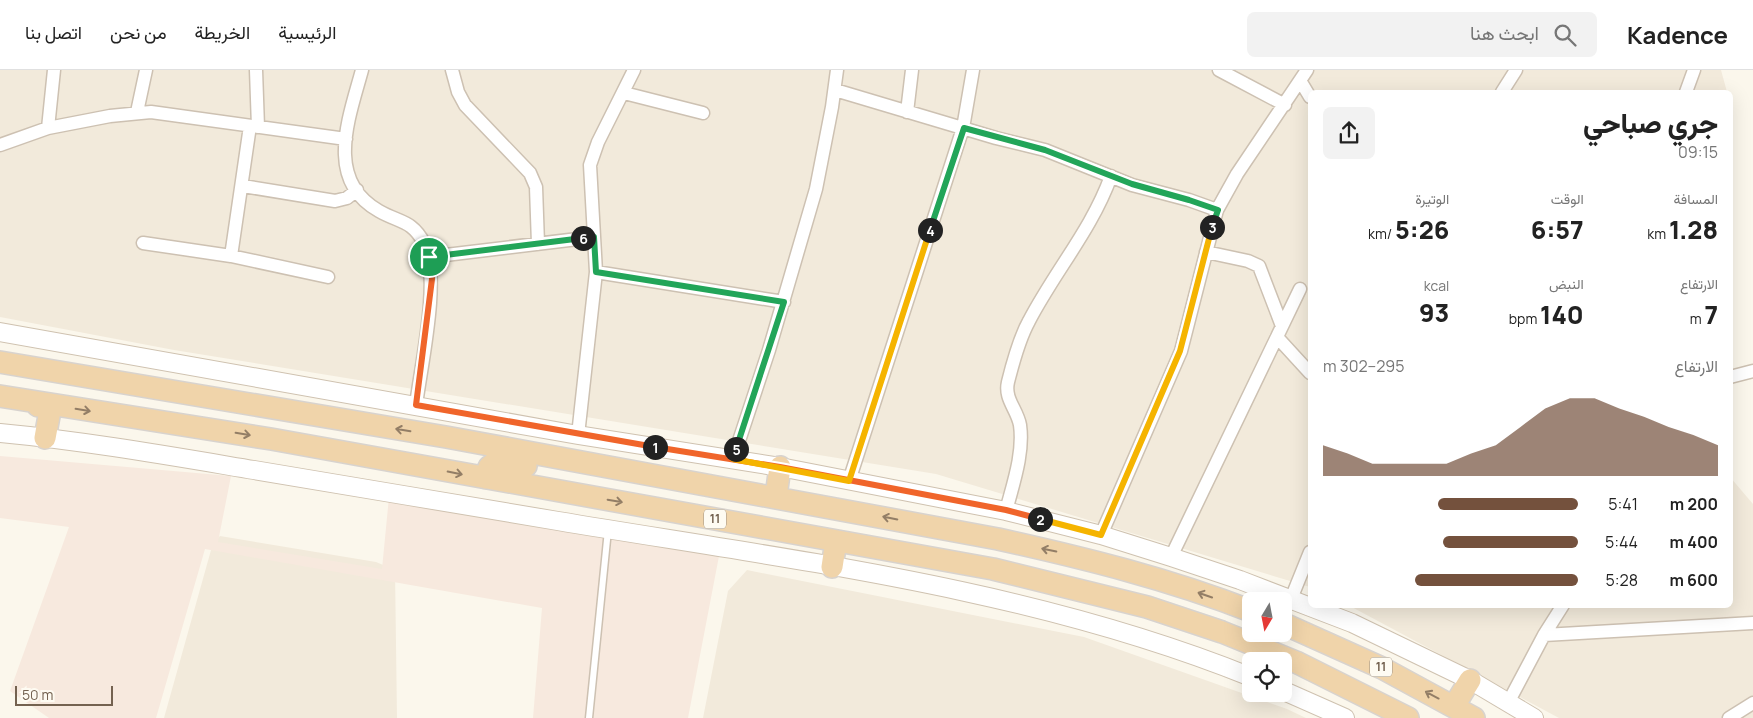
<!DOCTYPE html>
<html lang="ar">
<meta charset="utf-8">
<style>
:root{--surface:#fff;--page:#f2f2f2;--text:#222;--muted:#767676;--line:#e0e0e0;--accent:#74513d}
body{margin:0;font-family:Manrope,Vazirmatn,sans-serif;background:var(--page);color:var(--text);direction:rtl;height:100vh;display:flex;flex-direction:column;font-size:19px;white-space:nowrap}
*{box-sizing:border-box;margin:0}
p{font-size:16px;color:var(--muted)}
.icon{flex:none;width:28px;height:28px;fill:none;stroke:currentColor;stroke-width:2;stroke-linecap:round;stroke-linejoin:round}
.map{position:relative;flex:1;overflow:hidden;direction:ltr}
.sheet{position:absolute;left:1308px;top:20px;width:425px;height:518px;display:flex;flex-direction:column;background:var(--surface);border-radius:8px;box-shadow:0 5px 20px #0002;direction:rtl}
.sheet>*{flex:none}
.needle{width:32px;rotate:190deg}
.buttons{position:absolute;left:1242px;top:522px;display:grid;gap:10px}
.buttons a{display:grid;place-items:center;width:50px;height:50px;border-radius:8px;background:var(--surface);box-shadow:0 5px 20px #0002;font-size:25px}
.scale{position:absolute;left:15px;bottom:12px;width:98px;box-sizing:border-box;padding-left:5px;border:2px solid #746250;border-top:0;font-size:14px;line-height:18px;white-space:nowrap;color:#746250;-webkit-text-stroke:4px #fefbf2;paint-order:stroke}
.pin{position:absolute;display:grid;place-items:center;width:42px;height:42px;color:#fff;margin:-21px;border:2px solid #fff;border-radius:50%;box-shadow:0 1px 5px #0007}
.km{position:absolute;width:25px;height:25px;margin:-12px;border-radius:50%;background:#222;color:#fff;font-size:14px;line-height:25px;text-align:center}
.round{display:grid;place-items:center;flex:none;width:52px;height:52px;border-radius:8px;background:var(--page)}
.head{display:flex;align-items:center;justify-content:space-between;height:85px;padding:0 15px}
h1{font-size:28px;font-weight:800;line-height:38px}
.stats{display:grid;grid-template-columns:repeat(3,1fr);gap:8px;height:85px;padding:5px 15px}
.stats div{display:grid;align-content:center}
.stats b{font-size:25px;font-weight:800}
.stats small{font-size:14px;font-weight:400}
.stats p{font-size:14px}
.chart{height:140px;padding:10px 15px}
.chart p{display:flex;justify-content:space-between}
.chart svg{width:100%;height:90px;margin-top:5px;fill:var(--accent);opacity:.7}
ul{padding:0 15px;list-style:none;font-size:16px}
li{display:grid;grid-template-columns:80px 60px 1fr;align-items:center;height:38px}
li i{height:12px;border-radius:6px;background:var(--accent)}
header{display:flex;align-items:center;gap:30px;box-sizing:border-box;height:70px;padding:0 25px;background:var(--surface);border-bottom:1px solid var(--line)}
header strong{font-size:24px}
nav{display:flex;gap:28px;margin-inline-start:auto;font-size:18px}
.search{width:350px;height:45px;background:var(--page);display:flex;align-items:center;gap:12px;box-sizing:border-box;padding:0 18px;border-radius:8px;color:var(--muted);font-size:19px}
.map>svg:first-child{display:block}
.residential{fill:#f2eadb}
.commercial{fill:#f7e9de}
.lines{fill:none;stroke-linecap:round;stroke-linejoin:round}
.service-casing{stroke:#cdc1b2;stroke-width:9}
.minor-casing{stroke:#cdc1b2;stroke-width:15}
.secondary-casing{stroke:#cfc2b0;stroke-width:20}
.trunk-casing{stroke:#d8d3ce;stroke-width:24}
.service{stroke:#fff;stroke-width:6}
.minor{stroke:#fff;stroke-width:12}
.secondary{stroke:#fff;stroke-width:18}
.trunk{stroke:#f0d4aa;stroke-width:21}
.oneway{stroke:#937e66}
.split-1-casing{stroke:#fff;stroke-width:10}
.split-2-casing{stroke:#fff;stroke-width:10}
.split-3-casing{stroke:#fff;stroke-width:10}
.split-4-casing{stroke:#fff;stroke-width:10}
.split-5-casing{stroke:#fff;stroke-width:10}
.split-6-casing{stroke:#fff;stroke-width:10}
.split-7-casing{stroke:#fff;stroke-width:10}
.split-1{stroke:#f0652b;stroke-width:6}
.split-2{stroke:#f0652b;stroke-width:6}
.split-3{stroke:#f5b400;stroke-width:6}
.split-4{stroke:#22a559;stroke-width:6}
.split-5{stroke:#f5b400;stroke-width:6}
.split-6{stroke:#22a559;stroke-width:6}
.split-7{stroke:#22a559;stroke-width:6}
.labels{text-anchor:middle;stroke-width:5;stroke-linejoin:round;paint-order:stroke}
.shield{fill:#fefbf2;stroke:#9d9081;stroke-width:1}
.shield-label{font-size:12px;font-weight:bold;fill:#746250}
</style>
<header>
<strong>Kadence</strong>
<div class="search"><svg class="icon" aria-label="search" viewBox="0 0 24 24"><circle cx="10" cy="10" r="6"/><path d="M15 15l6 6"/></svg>ابحث هنا</div>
<nav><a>الرئيسية</a><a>الخريطة</a><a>من نحن</a><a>اتصل بنا</a></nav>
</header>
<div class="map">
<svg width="1753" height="648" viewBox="0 0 1753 648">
<rect width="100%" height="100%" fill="#fbf7ec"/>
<!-- residential -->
<path class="residential" d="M0,0H1721L1727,22H1310V517L936,404L174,280L0,247Z
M1730,407L1753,434V648H1559L1348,535H1730Z
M220,466L376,492L395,500L397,648H164L213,473Z
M747,500L1084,567L1287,639L1306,648H703L728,521Z"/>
<!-- commercial -->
<path class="commercial" d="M0,386L231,406L218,472L382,499L389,427L719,486L688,648H533L542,538L205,479L156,648H49L10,621L69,457L0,448Z"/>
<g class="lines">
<defs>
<path id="service" d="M589,648L608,460"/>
<path id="minor" d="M256,0L258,57
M362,0C349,48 324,110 379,141C400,153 412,150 424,173C441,208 421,295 416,335
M452,0L458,22L465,35L530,103L536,117L538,174
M1219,0L1285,35
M1301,12L1310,27
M835,20L996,68L1045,80L1132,115L1189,130L1217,140
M1502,22L1516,0
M1686,22L1694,0
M624,23L703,43
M137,42L146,0
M907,42L912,0
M48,58L54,0
M0,75L48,58L110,46L151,42L346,69
M243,116L335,131L347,128L357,120
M143,173L231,186L328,207
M1206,182L1248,191L1259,196L1282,256
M231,186L250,56
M429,187L594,167
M596,202L784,232
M1277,267L1310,303
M1730,307L1753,301
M578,365L596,202L590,95L598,72L634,0
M733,389L769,280L816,119L832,37L837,0
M849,411L963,58L973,0
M1006,441C1013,414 1024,383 1020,355C1017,339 1004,329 1008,312C1013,292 1019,269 1029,251C1055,201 1092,159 1111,106
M1101,465L1181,281L1217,140L1237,104L1307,0
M1171,487L1300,219
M1291,529L1310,482
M1544,565L1753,553
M1509,631L1544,565L1563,535
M1729,648L1753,633"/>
<path id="secondary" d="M0,262L578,365L780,397L1006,441L1101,465L1171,487L1240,510L1352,553L1470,610L1534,648
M0,363C85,371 170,386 254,400C355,417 457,434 558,451C791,490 1030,518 1251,607
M1284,621L1345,648"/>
<path id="trunk" d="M0,292L446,367L998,469C1084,488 1169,509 1251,541
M0,326L271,369L993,499L1147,537L1222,562L1296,592L1408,648
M38,336L51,335L45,368
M486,408L489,397L495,392L526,396
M776,426L780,397
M832,497L836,471
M1284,554L1382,598L1474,648
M1454,636L1470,610"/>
</defs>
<!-- service casing -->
<use href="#service" class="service-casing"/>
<!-- minor casing -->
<use href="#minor" class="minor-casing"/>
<!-- secondary casing -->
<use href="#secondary" class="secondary-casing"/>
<!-- trunk casing -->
<use href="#trunk" class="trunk-casing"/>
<!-- service -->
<use href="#service" class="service"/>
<!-- minor -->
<use href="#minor" class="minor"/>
<!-- secondary -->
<use href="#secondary" class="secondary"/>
<!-- trunk -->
<use href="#trunk" class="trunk"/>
</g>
<!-- one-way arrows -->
<defs><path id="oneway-shaft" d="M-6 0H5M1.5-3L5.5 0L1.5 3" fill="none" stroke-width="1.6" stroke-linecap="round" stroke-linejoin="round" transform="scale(1.25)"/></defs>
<g class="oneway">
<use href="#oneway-shaft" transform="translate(83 340) rotate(9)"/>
<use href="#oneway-shaft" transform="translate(403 360) rotate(-171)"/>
<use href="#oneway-shaft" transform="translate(243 364) rotate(9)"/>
<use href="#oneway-shaft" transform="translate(455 403) rotate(11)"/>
<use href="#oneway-shaft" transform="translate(615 431) rotate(10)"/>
<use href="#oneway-shaft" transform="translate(890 448) rotate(-169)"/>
<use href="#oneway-shaft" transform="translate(1049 480) rotate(-168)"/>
<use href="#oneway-shaft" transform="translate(1205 525) rotate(-161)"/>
<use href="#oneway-shaft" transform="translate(1432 625) rotate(-152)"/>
</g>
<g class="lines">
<defs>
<path id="split-1" d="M429,187L432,209L416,335L655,377"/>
<path id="split-2" d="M655,377L780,397L1006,440L1040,449"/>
<path id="split-3" d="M1040,449L1101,465L1180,281L1212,157"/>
<path id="split-4" d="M930,160L964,58L1045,80L1132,114L1189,130L1218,140L1212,157"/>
<path id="split-5" d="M736,379L733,389L849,411L930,160"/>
<path id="split-6" d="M583,168L594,167L596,202L784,232L736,379"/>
<path id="split-7" d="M429,187L583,168"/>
</defs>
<!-- split-1 casing -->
<use href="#split-1" class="split-1-casing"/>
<!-- split-2 casing -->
<use href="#split-2" class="split-2-casing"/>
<!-- split-3 casing -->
<use href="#split-3" class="split-3-casing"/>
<!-- split-4 casing -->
<use href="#split-4" class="split-4-casing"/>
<!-- split-5 casing -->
<use href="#split-5" class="split-5-casing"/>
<!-- split-6 casing -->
<use href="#split-6" class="split-6-casing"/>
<!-- split-7 casing -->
<use href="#split-7" class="split-7-casing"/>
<!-- split-1 -->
<use href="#split-1" class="split-1"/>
<!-- split-2 -->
<use href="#split-2" class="split-2"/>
<!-- split-3 -->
<use href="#split-3" class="split-3"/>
<!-- split-4 -->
<use href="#split-4" class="split-4"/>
<!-- split-5 -->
<use href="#split-5" class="split-5"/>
<!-- split-6 -->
<use href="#split-6" class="split-6"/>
<!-- split-7 -->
<use href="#split-7" class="split-7"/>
</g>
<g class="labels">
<!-- shield labels -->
<g class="shield">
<rect x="704" y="439.5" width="22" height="19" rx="4"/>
<rect x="1370" y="587.5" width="22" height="19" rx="4"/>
</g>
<g class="shield-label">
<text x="715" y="453">11</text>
<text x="1381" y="601">11</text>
</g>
</g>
</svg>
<div class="buttons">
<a><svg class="needle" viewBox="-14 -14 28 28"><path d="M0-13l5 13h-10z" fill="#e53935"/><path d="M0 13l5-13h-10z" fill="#767676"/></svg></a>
<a><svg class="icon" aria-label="locate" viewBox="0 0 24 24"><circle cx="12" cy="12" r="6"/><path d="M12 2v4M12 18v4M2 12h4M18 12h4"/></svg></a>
</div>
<div class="scale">50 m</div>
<div class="pin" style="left:429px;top:187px;background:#1e9e55"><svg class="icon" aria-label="arrive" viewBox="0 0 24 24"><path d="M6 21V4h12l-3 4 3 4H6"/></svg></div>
<b class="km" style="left:655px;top:377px">1</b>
<b class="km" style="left:1040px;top:449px">2</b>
<b class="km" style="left:1212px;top:157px">3</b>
<b class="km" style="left:930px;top:160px">4</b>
<b class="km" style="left:736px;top:379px">5</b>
<b class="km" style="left:583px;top:168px">6</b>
<section class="sheet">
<div class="head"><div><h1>جري صباحي</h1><p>09:15</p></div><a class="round"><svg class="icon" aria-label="share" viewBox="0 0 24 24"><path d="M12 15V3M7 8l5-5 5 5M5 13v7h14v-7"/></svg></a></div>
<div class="stats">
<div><p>المسافة</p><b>1.28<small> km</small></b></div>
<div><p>الوقت</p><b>6:57</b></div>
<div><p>الوتيرة</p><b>5:26<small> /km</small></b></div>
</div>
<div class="stats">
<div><p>الارتفاع</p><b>7<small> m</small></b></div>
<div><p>النبض</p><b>140<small> bpm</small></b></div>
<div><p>kcal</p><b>93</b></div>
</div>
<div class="chart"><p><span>الارتفاع</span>295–302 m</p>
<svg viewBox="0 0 160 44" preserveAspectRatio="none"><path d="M0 44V29L10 33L20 38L30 38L40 38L50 38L60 33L70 29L80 20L90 11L100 6L110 6L120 11L130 15L140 20L150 24L160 29V44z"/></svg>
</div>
<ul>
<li><b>200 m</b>5:41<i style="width:55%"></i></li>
<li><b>400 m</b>5:44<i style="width:53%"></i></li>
<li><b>600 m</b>5:28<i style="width:64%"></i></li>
</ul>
</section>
</div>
